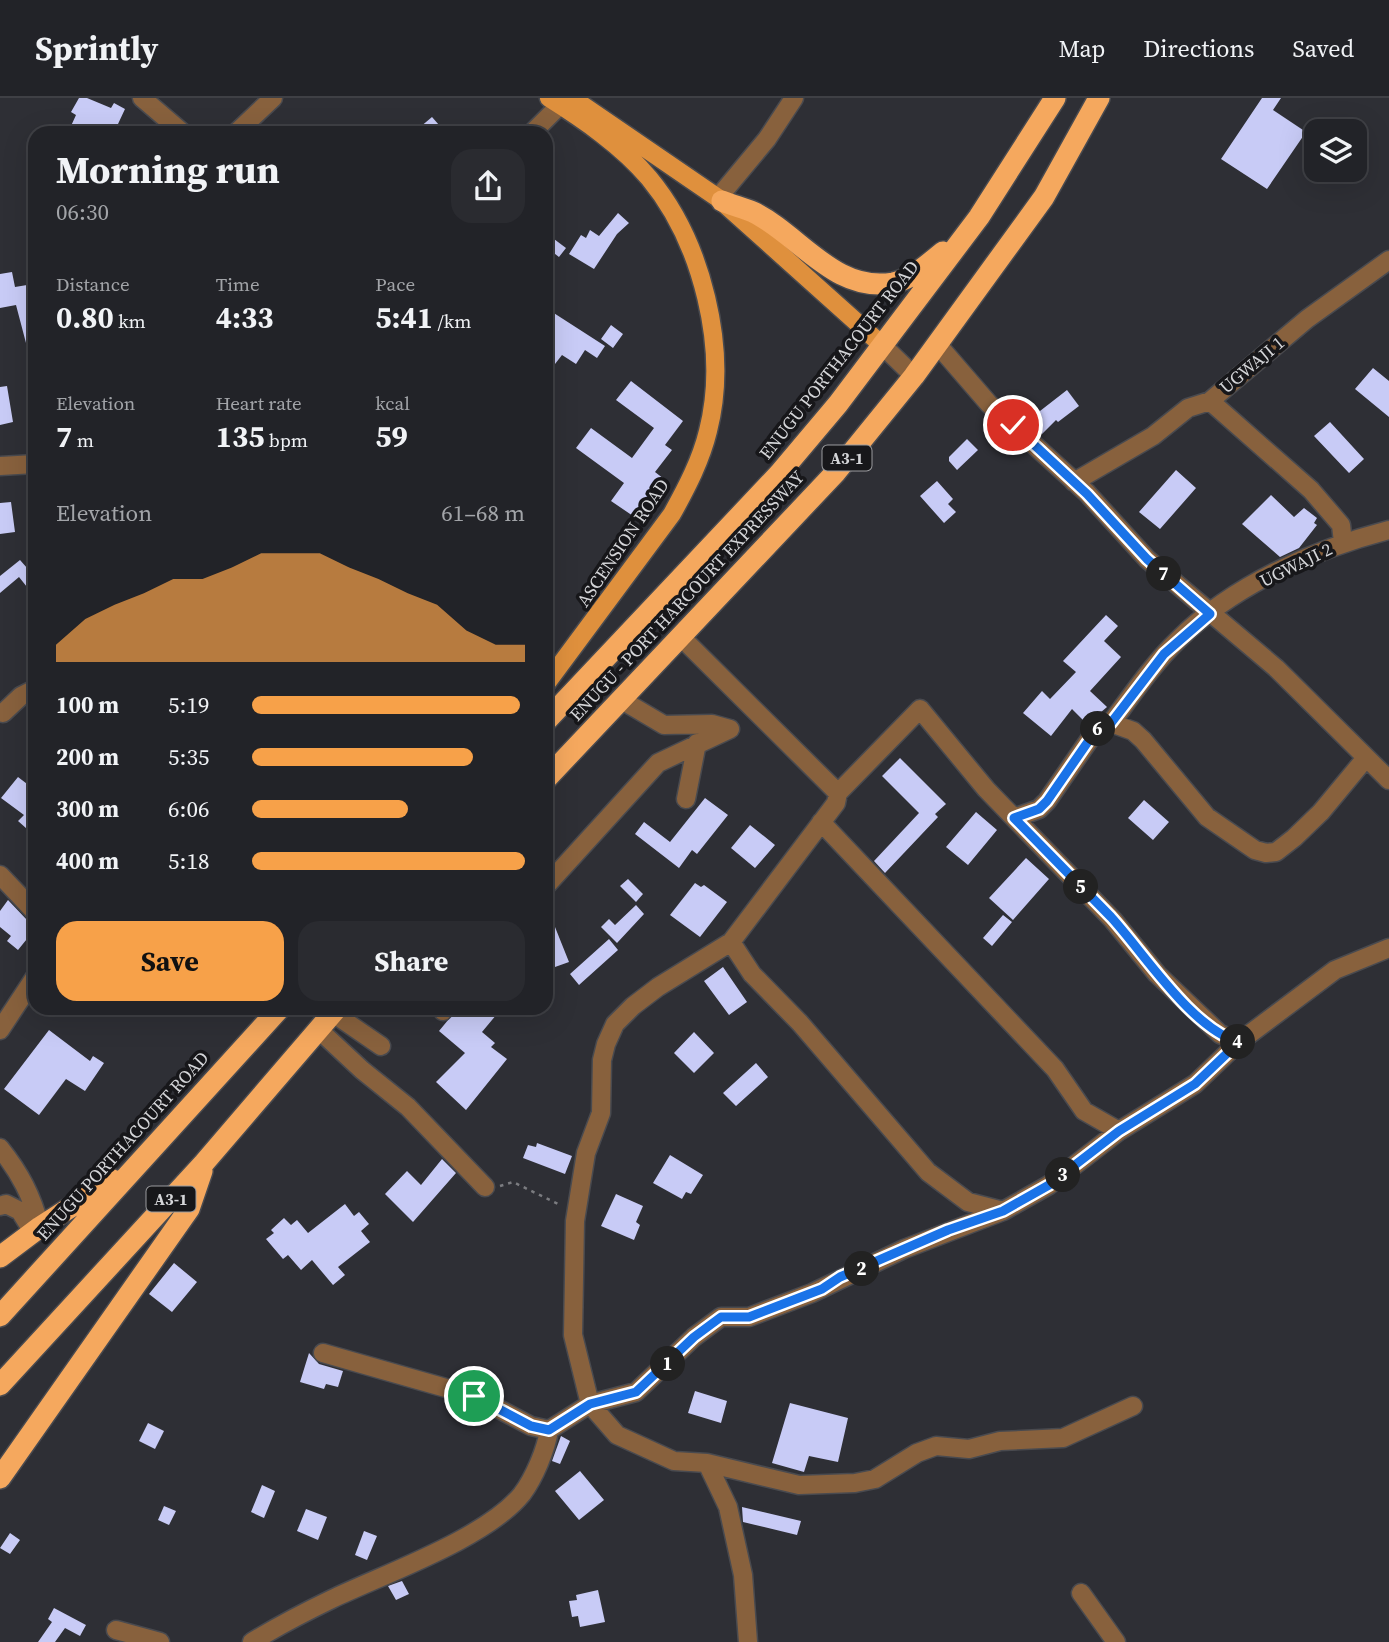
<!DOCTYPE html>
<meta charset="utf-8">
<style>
:root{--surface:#222328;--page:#2a2b30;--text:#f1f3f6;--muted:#a2a4a8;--line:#3f4045;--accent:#f7a149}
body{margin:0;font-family:"Source Serif 4",serif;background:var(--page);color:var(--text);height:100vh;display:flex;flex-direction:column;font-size:26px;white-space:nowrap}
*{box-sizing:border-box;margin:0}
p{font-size:23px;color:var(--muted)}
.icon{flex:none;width:38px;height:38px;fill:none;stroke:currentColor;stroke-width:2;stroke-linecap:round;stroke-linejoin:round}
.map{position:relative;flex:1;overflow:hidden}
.details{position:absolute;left:28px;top:28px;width:525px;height:889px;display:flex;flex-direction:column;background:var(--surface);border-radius:21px;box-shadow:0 7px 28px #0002,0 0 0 2px var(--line)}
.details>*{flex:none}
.tools{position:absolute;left:1304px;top:21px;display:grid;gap:14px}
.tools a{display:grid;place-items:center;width:63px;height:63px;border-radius:14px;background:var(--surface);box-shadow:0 7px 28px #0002,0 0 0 2px var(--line);font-size:35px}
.pin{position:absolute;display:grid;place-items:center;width:60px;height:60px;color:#fff;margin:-30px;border:4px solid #fff;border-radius:50%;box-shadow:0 2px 7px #0007}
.km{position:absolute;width:35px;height:35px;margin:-18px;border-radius:50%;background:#222;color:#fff;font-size:19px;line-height:35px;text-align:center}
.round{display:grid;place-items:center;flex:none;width:74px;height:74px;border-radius:21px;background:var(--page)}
.overview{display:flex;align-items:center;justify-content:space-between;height:119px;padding:0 28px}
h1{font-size:38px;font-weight:700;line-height:52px}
.figures{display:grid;grid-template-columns:repeat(3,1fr);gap:10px;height:119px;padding:7px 28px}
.figures div{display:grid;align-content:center}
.figures b{font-size:30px;font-weight:700}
.figures small{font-size:19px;font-weight:400}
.figures p{font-size:19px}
.chart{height:196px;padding:14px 28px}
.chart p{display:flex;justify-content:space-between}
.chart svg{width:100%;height:126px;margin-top:7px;fill:var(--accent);opacity:.7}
.button{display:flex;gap:14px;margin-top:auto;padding:14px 28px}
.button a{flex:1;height:80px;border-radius:21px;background:var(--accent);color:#111;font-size:28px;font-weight:700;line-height:80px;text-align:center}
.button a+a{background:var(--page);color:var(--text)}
ul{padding:0 28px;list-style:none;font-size:23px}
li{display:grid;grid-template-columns:112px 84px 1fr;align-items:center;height:52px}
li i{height:18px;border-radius:9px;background:var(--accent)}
header{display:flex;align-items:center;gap:42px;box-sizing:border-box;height:98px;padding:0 35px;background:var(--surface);border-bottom:2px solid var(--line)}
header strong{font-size:33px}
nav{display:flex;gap:38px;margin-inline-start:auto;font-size:24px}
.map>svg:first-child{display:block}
.building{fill:#c8cbf6}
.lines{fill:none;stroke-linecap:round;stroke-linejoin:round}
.minor-casing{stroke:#494a4f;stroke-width:21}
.major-casing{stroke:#494a4f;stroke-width:21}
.highway-casing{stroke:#494a4f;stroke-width:24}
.path{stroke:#7b7c80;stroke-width:2.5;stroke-dasharray:3.5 5;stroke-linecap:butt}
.minor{stroke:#88613d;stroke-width:18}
.major{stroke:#df903d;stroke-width:18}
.highway{stroke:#f5a85e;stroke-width:21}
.route-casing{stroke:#fff;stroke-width:14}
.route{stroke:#1a73e8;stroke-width:9}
.labels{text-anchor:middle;stroke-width:7;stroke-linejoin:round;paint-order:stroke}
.shield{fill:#17171a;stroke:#9b9c9f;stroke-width:2}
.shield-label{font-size:16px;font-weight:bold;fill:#d4d5d8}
.street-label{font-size:18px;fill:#d4d5d8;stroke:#17171a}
</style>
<header>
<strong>Sprintly</strong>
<nav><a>Map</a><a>Directions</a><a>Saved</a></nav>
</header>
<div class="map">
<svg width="1389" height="1544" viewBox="0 0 1389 1544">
<rect width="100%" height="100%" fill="#2e2f35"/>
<!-- building -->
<path class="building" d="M79,0H87L111,10L114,5L125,11L118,26L136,35H85L71,28L76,17L71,14Z
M1262,0H1281L1273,12L1306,34L1267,91L1221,61Z
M432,19L446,35H413Z
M618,115L629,125L617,136L594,171L569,156L581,137L586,140L590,132L599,138Z
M546,135L566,150L559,159L546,149Z
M12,174L15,189L27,187L32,218H35V263L31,264L16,207L0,210V176Z
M546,210L605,248L597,260L585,252L576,266L562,257L555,266L546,260Z
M611,227L623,236L613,250L601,241Z
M1373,270L1389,283V319L1355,291Z
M631,283L683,323L665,347L672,352L655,374L664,381L636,420L611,403L624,385L576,350L591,330L632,360L654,330L616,302Z
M7,288L13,324L0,327V289Z
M1067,292L1079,308L1058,324L1056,322L1042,336L1022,316L1032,306L1040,313Z
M1330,324L1364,361L1349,375L1314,338Z
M967,341L978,352L957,372L949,363V359Z
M1176,372L1196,390L1160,431L1139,414Z
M937,383L953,401L948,406L956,414L944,425L920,398Z
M1271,397L1294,419L1304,410L1317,420L1314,425L1317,427L1299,450L1280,459L1242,426Z
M11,404L15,434L0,436V405Z
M20,462L35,479V499L19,479L0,495V478Z
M1106,517L1118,528L1104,543L1121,559L1090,593L1107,609L1087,626L1072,611L1051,638L1023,615L1042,593L1050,601L1076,574L1063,563Z
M900,660L946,706L935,716L938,719L885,775L874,763L919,715L882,678Z
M18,679L35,692V738L18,723L24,717L1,700Z
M705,700L728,717L697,756L692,752L679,770L635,736L644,724L670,744Z
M1144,702L1169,724L1153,742L1128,720Z
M976,714L997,732L968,767L946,749Z
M750,727L775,747L755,770L731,750Z
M1026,760L1049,781L1013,822L989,800Z
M628,781L643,796L636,804L620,788Z
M695,785L701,789L704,787L727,804L700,839L670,817Z
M8,802L27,822L35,825V831L18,852L7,843L11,838L0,829V813Z
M636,807L644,816L617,845L601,829L609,821L615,827Z
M1003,817L1012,824L992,848L983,840Z
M555,829L569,864L555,869L546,845V832Z
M609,841L618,852L579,887L570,876Z
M723,869L747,904L729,917L704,883Z
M458,910H502L482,934L495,945L491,949L507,961L466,1012L436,984L465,955L439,933Z
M49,932L90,963L93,958L104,965L85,993L66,981L39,1017L4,991Z
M694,934L714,955L694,975L674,955Z
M756,965L768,979L736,1008L723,995Z
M537,1045L572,1058L565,1076L523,1060L528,1047L536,1049Z
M670,1057L703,1077L691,1096L686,1094L682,1101L653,1085Z
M442,1061L456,1075L413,1124L385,1096L407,1073L421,1087Z
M616,1096L643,1108L636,1124L640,1127L634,1142L601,1128Z
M345,1106L354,1118L359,1114L369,1126L361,1133L370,1144L338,1169L345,1177L333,1187L312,1162L301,1172L288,1157L283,1161L266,1141L274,1135L271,1132L284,1120L291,1127L297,1122L308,1135Z
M174,1165L197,1184L172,1214L149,1196Z
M309,1255L319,1266L343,1273L338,1289L326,1286L324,1291L300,1284Z
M695,1293L727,1303L721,1325L688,1315Z
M790,1305L848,1320L838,1364L809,1358L804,1374L772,1365Z
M148,1325L164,1333L155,1351L139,1343Z
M561,1338L570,1343L560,1366L552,1363Z
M580,1373L604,1402L579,1422L555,1393Z
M262,1387L275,1393L264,1420L251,1414Z
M164,1408L176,1413L169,1427L158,1422Z
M742,1409L801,1423L797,1437L743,1424Z
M306,1411L327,1419L318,1442L297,1433Z
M364,1433L377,1438L367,1462L355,1457Z
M10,1435L20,1442L10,1456L0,1450Z
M402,1483L409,1496L396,1502L388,1488Z
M598,1492L605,1524L580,1529L578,1518L572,1519L569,1503L577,1502L576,1497Z
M54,1510L86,1527L80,1538L65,1530L55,1544H38L52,1524L48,1521Z"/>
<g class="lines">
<defs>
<path id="minor" d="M142,0L183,35
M236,35L273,0
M532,35L560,7
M718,100L767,41L794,0
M938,247L989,306L1087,395L1147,461L1276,570L1389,682
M883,248L914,278
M1210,303L1311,392L1341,427L1343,444
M0,368L35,366
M1074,384L1153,338L1188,310L1210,303L1307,221L1389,162
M680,538L838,695
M620,601L664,627L712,626L730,631
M3,615L21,598L35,591
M1111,625C1132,597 1153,566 1178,542C1233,487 1315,451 1389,432
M686,701L697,645
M1014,720L1039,711L1047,703L1094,635L1111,625L1133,633L1143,642L1207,719L1255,752L1266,755L1276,754L1294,740L1321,714L1365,661
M821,724L1055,971L1084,1013L1119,1033
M0,777L35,814
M546,788L658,665L730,631
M731,844L752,876L800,925L928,1074L968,1104L1003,1113
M443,913L445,910
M333,915L381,948
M318,931L362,972L408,1009L485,1089
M0,932L35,879
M0,1050C20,1075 32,1098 40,1129
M0,1108L6,1106L20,1113L33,1134
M323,1255L474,1298L531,1328L549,1332L590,1306L636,1294L694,1239L721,1219H749L812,1195L904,1151L1003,1113L1049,1087L1119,1033L1195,986L1239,944L1335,872L1389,850
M1133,1308L1063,1340L1000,1343L969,1351L936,1348L917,1355L875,1381L855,1385L799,1387L707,1365L674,1363L617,1337L590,1306L573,1237L575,1123L586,1055L601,1015L602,962L606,946L615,926L633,908L658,889L731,844L836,705L838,695L920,611L986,691L1113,822L1157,876L1220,936L1239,944
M707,1365L728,1409L743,1477L748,1544
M1081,1495L1116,1544
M116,1532L160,1544
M252,1544C278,1528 305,1514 332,1501C384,1476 487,1440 522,1396C534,1380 546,1352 549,1332"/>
<path id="major" d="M572,0L718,100L883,248
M546,586L672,416C687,389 701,362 708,333C729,251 702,144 649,80C622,48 584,22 549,0"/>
<path id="highway" d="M722,103C732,107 743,110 753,114C800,137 834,195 893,185C912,181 928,166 943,154
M546,623L779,376L838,306L979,119L1055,0
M546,681L836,374L914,278L1044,99L1099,0
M0,1159L40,1129L113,1082
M0,1218L280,910
M0,1287L204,1065L337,910
M0,1380L189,1111L202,1073"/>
</defs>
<!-- minor casing -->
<use href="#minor" class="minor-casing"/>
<!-- major casing -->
<use href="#major" class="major-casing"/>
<!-- highway casing -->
<use href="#highway" class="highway-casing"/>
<!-- path -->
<path class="path" d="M500,1088L513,1084L560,1107"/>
<!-- minor -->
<use href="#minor" class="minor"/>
<!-- major -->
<use href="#major" class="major"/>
<!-- highway -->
<use href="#highway" class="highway"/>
</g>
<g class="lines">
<defs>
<path id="route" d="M474,1298L531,1328L549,1332L590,1306L636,1294L694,1239L721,1219H749L822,1191L840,1179L948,1132L1003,1113L1049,1087L1119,1033L1195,986L1239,944C1192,931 1144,855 1111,819C1079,786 1046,753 1014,720L1039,711L1047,703L1094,635L1111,625L1164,556L1210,516L1147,461L1087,396L1013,327"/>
</defs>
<!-- route casing -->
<use href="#route" class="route-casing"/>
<!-- route -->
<use href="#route" class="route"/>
</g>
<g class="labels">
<!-- shield labels -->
<g class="shield">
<rect x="822.5" y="347.5" width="49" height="25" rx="5"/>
<rect x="146.5" y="1088.5" width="49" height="25" rx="5"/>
</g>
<g class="shield-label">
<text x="847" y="366">A3-1</text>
<text x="171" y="1107">A3-1</text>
</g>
<!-- street labels -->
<g class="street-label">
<text transform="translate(839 262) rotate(-52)" y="6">ENUGU PORTHACOURT ROAD</text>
<text transform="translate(1252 267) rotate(-40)" y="6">UGWAJI 1</text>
<text transform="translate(623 445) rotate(-56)" y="6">ASCENSION ROAD</text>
<text transform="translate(1296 467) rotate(-26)" y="6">UGWAJI 2</text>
<text transform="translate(687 498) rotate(-47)" y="6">ENUGU - PORT HARCOURT EXPRESSWAY</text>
<text transform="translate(123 1048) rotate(-48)" y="6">ENUGU PORTHACOURT ROAD</text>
</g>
</g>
</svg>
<div class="tools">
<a><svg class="icon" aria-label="layers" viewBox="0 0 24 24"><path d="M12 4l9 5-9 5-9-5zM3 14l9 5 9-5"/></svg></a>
</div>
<div class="pin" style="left:474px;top:1298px;background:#1e9e55"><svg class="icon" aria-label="arrive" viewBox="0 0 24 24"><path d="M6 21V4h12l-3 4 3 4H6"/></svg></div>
<div class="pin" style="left:1013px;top:327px;background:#d93025"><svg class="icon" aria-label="check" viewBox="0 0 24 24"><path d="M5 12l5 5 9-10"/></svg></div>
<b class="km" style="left:668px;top:1266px">1</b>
<b class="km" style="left:862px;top:1171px">2</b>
<b class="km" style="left:1063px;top:1077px">3</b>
<b class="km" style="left:1238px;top:944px">4</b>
<b class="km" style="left:1081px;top:789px">5</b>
<b class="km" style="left:1098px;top:631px">6</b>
<b class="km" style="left:1164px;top:476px">7</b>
<section class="details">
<div class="overview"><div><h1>Morning run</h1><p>06:30</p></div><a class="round"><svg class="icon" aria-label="share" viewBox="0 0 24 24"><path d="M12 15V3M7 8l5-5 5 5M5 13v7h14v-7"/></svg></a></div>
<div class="figures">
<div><p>Distance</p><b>0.80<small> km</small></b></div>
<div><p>Time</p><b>4:33</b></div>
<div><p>Pace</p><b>5:41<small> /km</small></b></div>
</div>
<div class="figures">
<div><p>Elevation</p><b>7<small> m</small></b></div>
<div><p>Heart rate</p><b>135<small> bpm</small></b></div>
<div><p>kcal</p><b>59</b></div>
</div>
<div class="chart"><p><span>Elevation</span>61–68 m</p>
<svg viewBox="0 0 160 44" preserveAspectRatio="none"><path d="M0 44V38L10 29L20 24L30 20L40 15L50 15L60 11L70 6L80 6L90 6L100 11L110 15L120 20L130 24L140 33L150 38L160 38V44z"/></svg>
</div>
<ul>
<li><b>100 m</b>5:19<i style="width:98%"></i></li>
<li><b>200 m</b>5:35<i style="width:81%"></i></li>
<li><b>300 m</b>6:06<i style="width:57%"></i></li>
<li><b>400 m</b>5:18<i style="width:100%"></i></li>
</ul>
<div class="button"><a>Save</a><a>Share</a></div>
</section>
</div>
